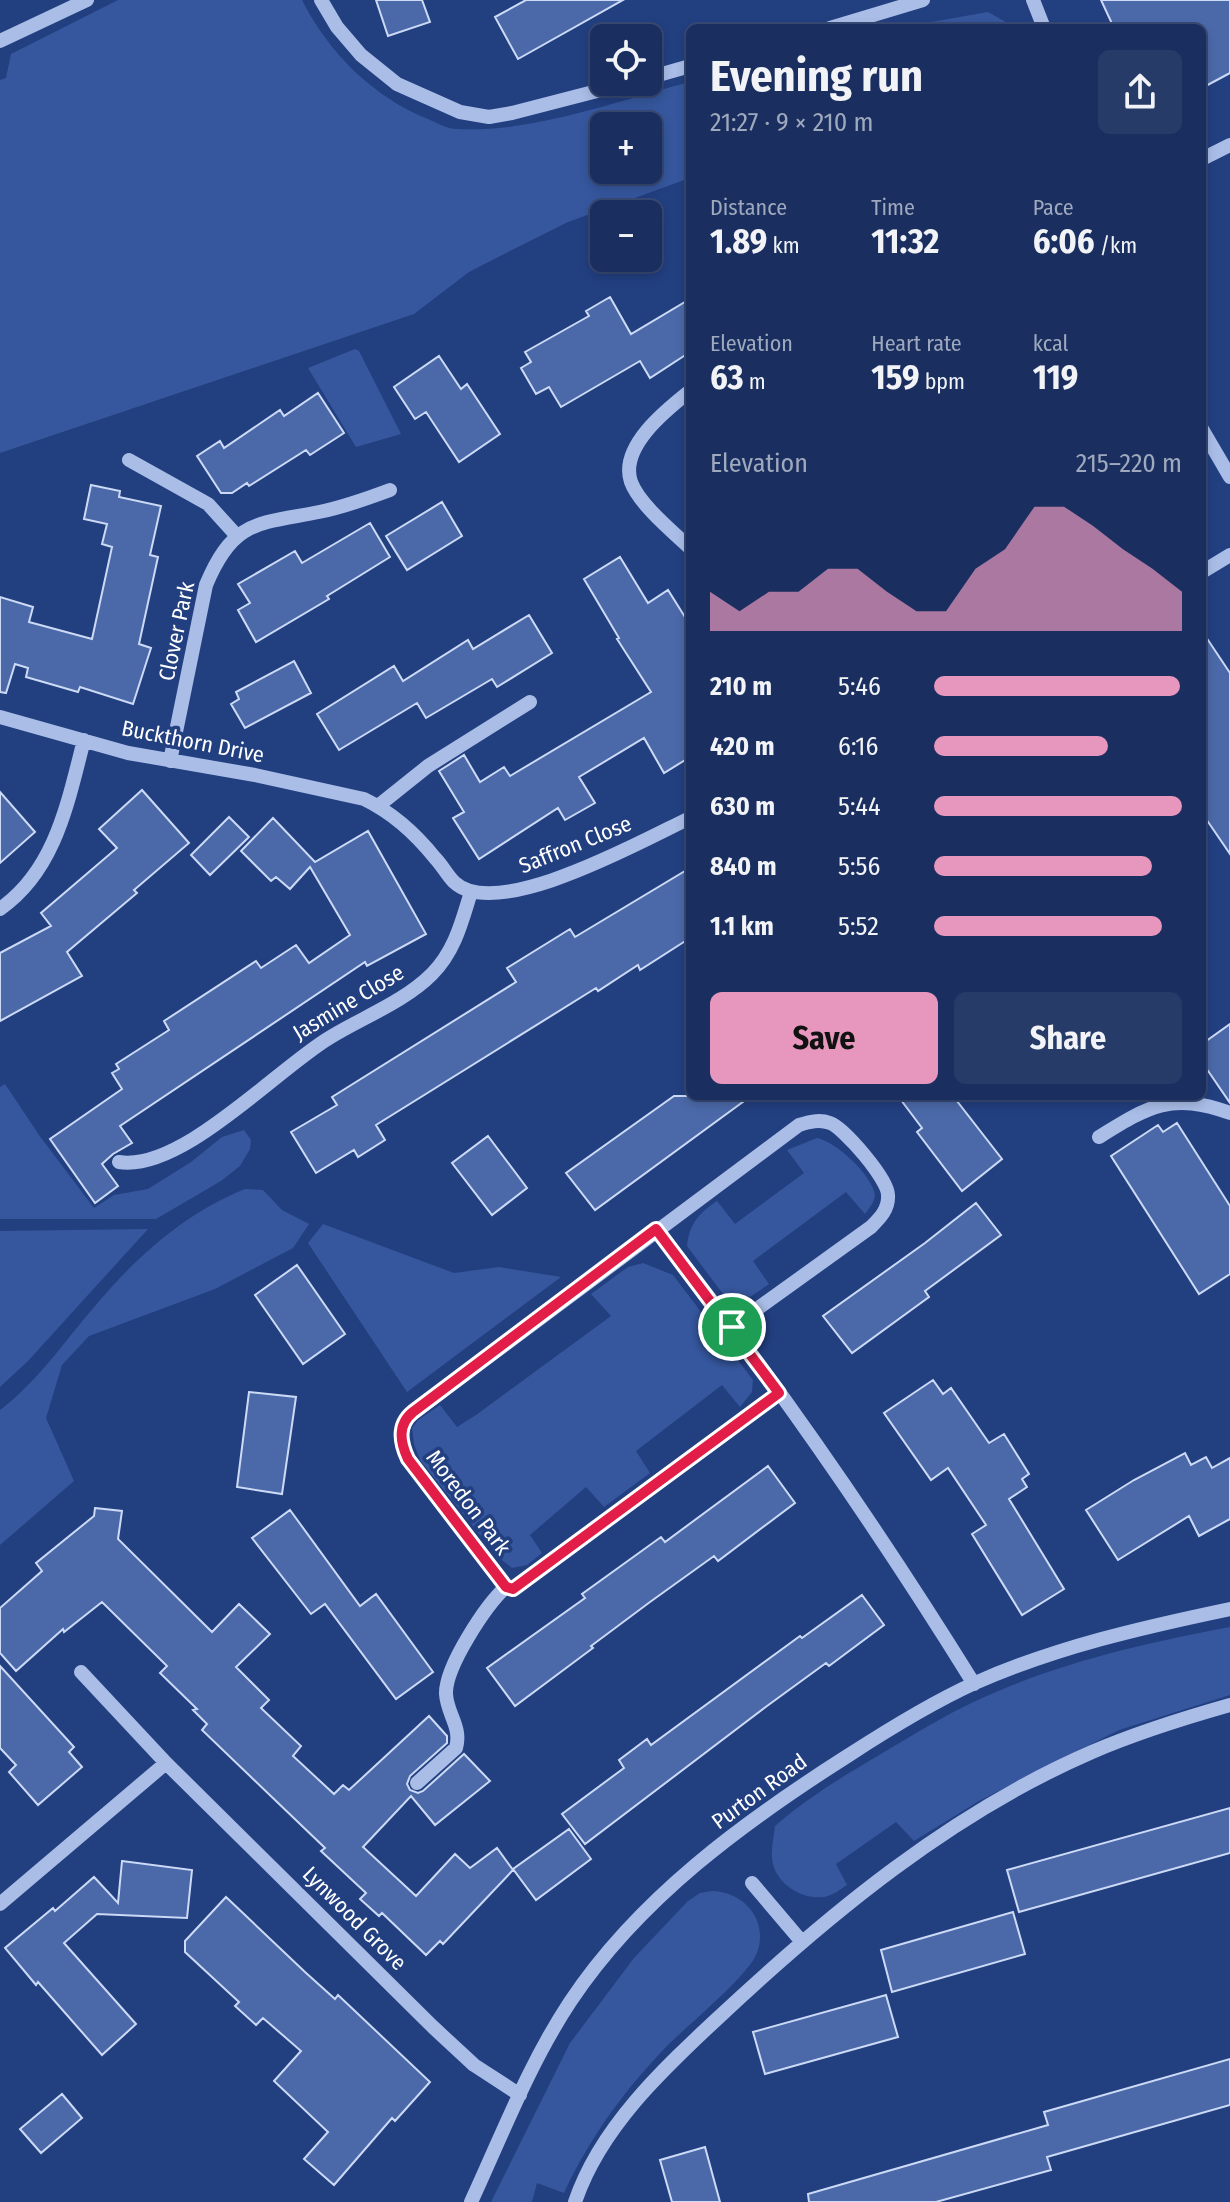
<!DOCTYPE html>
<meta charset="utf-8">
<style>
:root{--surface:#1a2f60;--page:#273b69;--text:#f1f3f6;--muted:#9fa9bd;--line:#384a75;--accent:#e797bd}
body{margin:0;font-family:"Fira Sans Condensed",sans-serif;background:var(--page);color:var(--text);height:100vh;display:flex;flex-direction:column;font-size:30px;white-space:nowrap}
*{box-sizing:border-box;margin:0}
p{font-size:26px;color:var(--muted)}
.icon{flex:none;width:44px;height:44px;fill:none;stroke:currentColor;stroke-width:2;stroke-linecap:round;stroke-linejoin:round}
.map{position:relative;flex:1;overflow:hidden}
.details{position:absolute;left:686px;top:24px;width:520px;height:1076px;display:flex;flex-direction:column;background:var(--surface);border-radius:12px;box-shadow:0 4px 12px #0003,0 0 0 2px var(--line)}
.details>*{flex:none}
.fabs{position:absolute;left:590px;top:24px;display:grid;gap:16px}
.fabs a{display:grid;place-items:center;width:72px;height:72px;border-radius:12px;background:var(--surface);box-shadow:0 4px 12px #0003,0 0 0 2px var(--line);font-size:40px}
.pin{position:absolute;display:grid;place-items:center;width:68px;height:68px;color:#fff;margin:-34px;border:4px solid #fff;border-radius:50%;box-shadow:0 2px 8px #0007}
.round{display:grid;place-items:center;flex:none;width:84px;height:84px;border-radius:12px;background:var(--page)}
.summary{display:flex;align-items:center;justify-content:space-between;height:136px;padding:0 24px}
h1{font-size:44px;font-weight:700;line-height:60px}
.stats{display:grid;grid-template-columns:repeat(3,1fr);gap:12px;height:136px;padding:8px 24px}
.stats div{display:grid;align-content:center}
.stats b{font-size:34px;font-weight:700}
.stats small{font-size:22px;font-weight:400}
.stats p{font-size:22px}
.chart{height:224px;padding:16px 24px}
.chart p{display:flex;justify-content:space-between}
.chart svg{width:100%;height:144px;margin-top:8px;fill:var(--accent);opacity:.7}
.button{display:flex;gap:16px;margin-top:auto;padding:16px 24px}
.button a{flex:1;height:92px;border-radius:12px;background:var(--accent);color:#111;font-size:32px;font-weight:700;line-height:92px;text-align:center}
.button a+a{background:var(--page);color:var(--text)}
ul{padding:0 24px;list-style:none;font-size:26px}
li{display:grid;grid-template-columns:128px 96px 1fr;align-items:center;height:60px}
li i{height:20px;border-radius:10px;background:var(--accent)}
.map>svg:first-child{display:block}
.green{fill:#36579e;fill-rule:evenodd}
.building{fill:#4b69a9;stroke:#ccdaf6;stroke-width:2}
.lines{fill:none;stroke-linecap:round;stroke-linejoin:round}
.minor{stroke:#a9bde7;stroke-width:14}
.route-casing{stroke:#fff;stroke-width:16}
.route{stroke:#e11d48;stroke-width:10}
.labels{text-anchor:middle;stroke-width:7;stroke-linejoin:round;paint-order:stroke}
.street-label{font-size:22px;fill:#fff;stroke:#223f80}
</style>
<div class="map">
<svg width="1230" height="2202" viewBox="0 0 1230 2202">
<rect width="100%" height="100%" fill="#223f80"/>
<!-- green -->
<path class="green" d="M118,0H302C328,52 374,98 428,119C437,123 447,129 457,129C532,133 617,101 690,82V178L568,222L510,251L469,272L414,314L0,453V80L6,78L11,54ZM604,126H648V170H604Z
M988,12L1004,21L1010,28H897Z
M355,349L359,351L401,434L356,447L308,368Z
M5,1084L39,1135L94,1208L114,1195L148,1189L191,1162L222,1137L244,1130L251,1140L250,1149L240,1166L221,1181L156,1219H0V1087Z
M817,1138C836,1142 868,1172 874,1191C877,1200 870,1207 865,1214L846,1192L753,1261L769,1284L740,1304L726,1298L687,1246C689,1224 699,1213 717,1201L735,1224L804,1173L787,1150Z
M245,1189L263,1190L282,1210L309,1224L293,1248L215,1289L89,1336L62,1365L46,1418L74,1481L0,1545V1410C38,1381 64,1342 95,1306C136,1257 185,1213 245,1189Z
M323,1224L454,1273L499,1267L561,1277L407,1392L308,1243Z
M148,1229L28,1361L0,1387V1231Z
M643,1263L673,1275L753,1380L752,1392L740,1407L722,1385L636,1451L650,1473L604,1507L586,1487L530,1535L542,1553L527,1565L512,1568L498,1557L420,1460L414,1444L412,1428L418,1420L440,1405L457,1427L476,1415L611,1316L591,1294L628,1267Z
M1230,1627V1695L1119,1730L979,1801L914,1841L896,1822L836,1864L847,1885C841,1889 832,1896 824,1897C801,1900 774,1883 772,1858C771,1848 774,1836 775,1826C807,1798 845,1775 881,1754C913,1735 945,1715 978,1700C1057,1663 1145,1643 1230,1627Z
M712,1891C744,1892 769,1920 757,1953C748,1976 689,2024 668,2045C625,2089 590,2137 564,2193L537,2183L532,2202H491L570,2043L634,1958L688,1901L700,1893Z"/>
<!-- building -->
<path class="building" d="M376,0H422L430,22L388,36Z
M526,0H623L518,59L495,17Z
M1101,0H1230V73L1202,88V28H1114Z
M610,297L631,334L690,299V352L650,378L640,361L561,407L549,387L536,394L521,368L531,362L525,352L589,316L586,311Z
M439,356L461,389L467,384L500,434L459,462L426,412L415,419L394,387Z
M318,393L344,433L310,455L306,450L249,486L247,483L232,493H221L197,456L220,441L224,448L280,410L284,416Z
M91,485L120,491L119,497L161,506L150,555L158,557L139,644L151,648L133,704L80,687L78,692L26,677L28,668L15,664L6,693L0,692V597L33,607L29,622L92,639L112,547L102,544L107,524L84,519Z
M442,502L462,536L407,570L386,536Z
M370,523L390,557L327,596L329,599L256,642L238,610L250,603L238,584L295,551L302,563Z
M620,557L648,603L668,590L690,625V757L664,773L644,738L579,777L595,803L565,820L558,808L479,859L453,818L464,812L439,771L464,755L480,782L504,767L510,776L651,692L617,639L619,638L584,579Z
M529,615L552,653L497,687L492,679L426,718L417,703L339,750L317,714L394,666L403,681L468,640L473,649Z
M1202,631L1230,673V854L1202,813Z
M294,661L311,693L245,728L231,704L239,699L236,692Z
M142,790L189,843L134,890L137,893L67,952L82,976L0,1021V953L51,926L41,913L117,848L99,829Z
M0,792L35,832L0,863Z
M229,817L249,837L210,875L191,855Z
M273,818L315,862L368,831L426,934L367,966L365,962L120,1126L132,1143L113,1154L102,1164L118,1186L95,1203L50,1139L122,1089L112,1073L119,1069L116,1064L169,1030L164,1021L256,961L261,968L296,945L309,963L350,935L310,867L290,889L276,877L271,881L241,851Z
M690,868V938L640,970L638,965L598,991L596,988L376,1125L385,1140L358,1157L354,1150L316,1173L291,1132L337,1105L332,1097L516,982L507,968L570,929L575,937Z
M1230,1024V1103L1202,1062V1044Z
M674,1096H751L595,1210L566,1173Z
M898,1096H953L1002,1159L962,1191L917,1132L922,1128Z
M1177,1123L1230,1206V1274L1199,1294L1111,1156L1158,1125L1163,1132Z
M488,1136L527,1188L492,1215L452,1163Z
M976,1203L1001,1235L925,1291L929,1297L852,1353L823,1316L925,1243Z
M297,1265L345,1334L303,1364L255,1295Z
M933,1380L943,1394L951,1388L989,1443L1004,1434L1029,1474L1022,1479L1027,1487L1009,1499L1064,1589L1022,1615L972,1534L986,1525L948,1468L931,1480L884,1413Z
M249,1392L296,1397L282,1494L237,1487Z
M1185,1453L1191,1465L1206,1457L1212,1468L1230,1458V1519L1199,1536L1189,1516L1118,1560L1086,1510L1134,1480Z
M768,1466L795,1503L718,1561L714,1556L650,1602L591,1646L593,1648L515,1706L487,1668L585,1598L582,1594L661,1537L665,1542Z
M95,1508L122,1511L118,1539L212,1632L239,1604L270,1634L236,1667L269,1700L261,1708L301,1746L293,1756L334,1794L343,1785L349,1790L429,1716L447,1736V1743L410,1776L407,1784L410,1790L418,1793L423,1791L464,1754L490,1781L435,1825L411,1796L363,1847L416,1896L455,1854L470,1868L497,1848L513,1870L443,1944L440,1941L426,1955L382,1913L379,1916L360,1899L366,1893L321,1851L325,1848L202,1730L207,1724L193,1710L197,1709L160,1673L167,1666L102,1602L64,1632L63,1629L16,1671L0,1653V1608L42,1571L36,1563L94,1516Z
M290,1510L360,1606L376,1594L433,1672L396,1699L325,1604L311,1614L252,1538Z
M862,1595L884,1625L829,1666L826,1663L767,1706L585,1844L562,1814L624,1768L619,1760L647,1739L651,1745L800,1636L802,1638Z
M0,1666L74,1747L69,1752L82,1767L38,1805L9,1772L16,1765L0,1748Z
M1230,1808V1853L1019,1912L1007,1870Z
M569,1829L591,1859L536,1900L513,1869Z
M122,1861L192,1870L187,1918L97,1914L64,1943L136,2024L102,2055L38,1982L36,1985L5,1948L53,1908L55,1911L94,1877L118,1903Z
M226,1897L305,1972L335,1999L338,1995L430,2082L395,2121L392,2118L334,2185L304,2159L328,2132L274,2081L301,2051L263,2018L256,2025L235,2006L239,2002L185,1952V1941Z
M1013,1912L1025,1954L892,1992L881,1950Z
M886,1995L898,2037L765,2074L753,2032Z
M1230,2059V2105L1047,2157L1051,2170L936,2202H809L808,2194L1048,2125L1044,2112Z
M62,2094L82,2118L41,2153L20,2129Z
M705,2147L720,2202H672L660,2160Z"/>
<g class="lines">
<!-- minor -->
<path class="minor" d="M321,0L337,27L361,55L397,84L460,112L489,117L512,113L632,82
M1033,0L1044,28
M830,28L923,0
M0,41L87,0
M648,78L690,66
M1202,159L1230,145
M690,391C666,410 619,447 631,482C639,504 673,532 690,548
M1202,429L1230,477
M129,460L208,504L237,536
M1202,572L1230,555
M0,717L128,753L255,775L364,799C393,813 415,833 435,858C442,865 447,875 454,882C497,923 645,839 690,818
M170,761L206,585C233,520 257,524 319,512C344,507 366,499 390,490
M378,806L428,766L530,702
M0,909C56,870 68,801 84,740
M1099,1137C1149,1106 1171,1092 1230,1113
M119,1162C181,1172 276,1070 329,1038C363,1017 404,1002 432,974C455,951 462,921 471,892
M656,1229C771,1374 876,1526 974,1684
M732,1327L871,1227C880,1218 889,1209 888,1195C888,1179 844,1128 830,1123C819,1119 809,1122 799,1125L408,1417C399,1433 400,1443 408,1459L506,1587L513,1589L779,1393
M81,1672L166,1763L433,2027L474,2065L520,2095
M417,1783L456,1748C462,1727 447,1714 446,1694C445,1667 486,1605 506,1587
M752,1883L802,1942
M0,1904L166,1763
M471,2202C502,2135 529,2064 570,2002C639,1898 745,1821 849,1755C889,1729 931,1703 975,1683C1056,1647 1144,1627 1230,1609
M575,2202C600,2128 662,2070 718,2018C829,1914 951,1813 1092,1752C1136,1733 1184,1718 1230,1705"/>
</g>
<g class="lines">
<defs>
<path id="route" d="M656,1229L779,1393L513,1589L506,1587L408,1459C400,1442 397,1425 413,1412Z"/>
</defs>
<!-- route casing -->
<use href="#route" class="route-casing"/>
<!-- route -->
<use href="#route" class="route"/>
</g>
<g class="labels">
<!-- street labels -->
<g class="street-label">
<text transform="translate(176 631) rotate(-78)" y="8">Clover Park</text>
<text transform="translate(193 741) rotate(11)" y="8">Buckthorn Drive</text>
<text transform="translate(575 844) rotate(-22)" y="8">Saffron Close</text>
<text transform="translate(348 1002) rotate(-31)" y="8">Jasmine Close</text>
<text transform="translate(469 1502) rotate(53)" y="8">Moredon Park</text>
<text transform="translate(759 1791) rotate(-36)" y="8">Purton Road</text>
<text transform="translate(355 1918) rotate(45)" y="8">Lynwood Grove</text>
</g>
</g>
</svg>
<div class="fabs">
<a><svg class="icon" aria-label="locate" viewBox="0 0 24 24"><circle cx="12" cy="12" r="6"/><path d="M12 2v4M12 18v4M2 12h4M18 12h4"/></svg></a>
<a>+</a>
<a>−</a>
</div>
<div class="pin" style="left:732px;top:1327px;background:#1e9e55"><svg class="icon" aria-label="arrive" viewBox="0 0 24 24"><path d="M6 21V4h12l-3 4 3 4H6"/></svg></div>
<section class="details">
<div class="summary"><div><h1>Evening run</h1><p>21:27 · 9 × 210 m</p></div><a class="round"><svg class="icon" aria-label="share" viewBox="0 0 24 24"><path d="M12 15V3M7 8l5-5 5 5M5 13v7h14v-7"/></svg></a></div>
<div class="stats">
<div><p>Distance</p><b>1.89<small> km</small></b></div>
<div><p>Time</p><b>11:32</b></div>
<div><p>Pace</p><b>6:06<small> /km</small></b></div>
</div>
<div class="stats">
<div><p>Elevation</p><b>63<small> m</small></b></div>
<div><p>Heart rate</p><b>159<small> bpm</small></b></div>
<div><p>kcal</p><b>119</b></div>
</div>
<div class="chart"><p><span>Elevation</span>215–220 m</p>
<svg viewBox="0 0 160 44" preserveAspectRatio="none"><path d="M0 44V32L10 38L20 32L30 32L40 25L50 25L60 32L70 38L80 38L90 25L100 19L110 6L120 6L130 12L140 19L150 25L160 32V44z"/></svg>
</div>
<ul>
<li><b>210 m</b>5:46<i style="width:99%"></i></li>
<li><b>420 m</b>6:16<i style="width:70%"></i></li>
<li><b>630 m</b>5:44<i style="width:100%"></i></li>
<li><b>840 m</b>5:56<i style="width:88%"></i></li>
<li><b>1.1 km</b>5:52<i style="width:92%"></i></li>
</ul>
<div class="button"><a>Save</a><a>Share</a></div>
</section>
</div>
